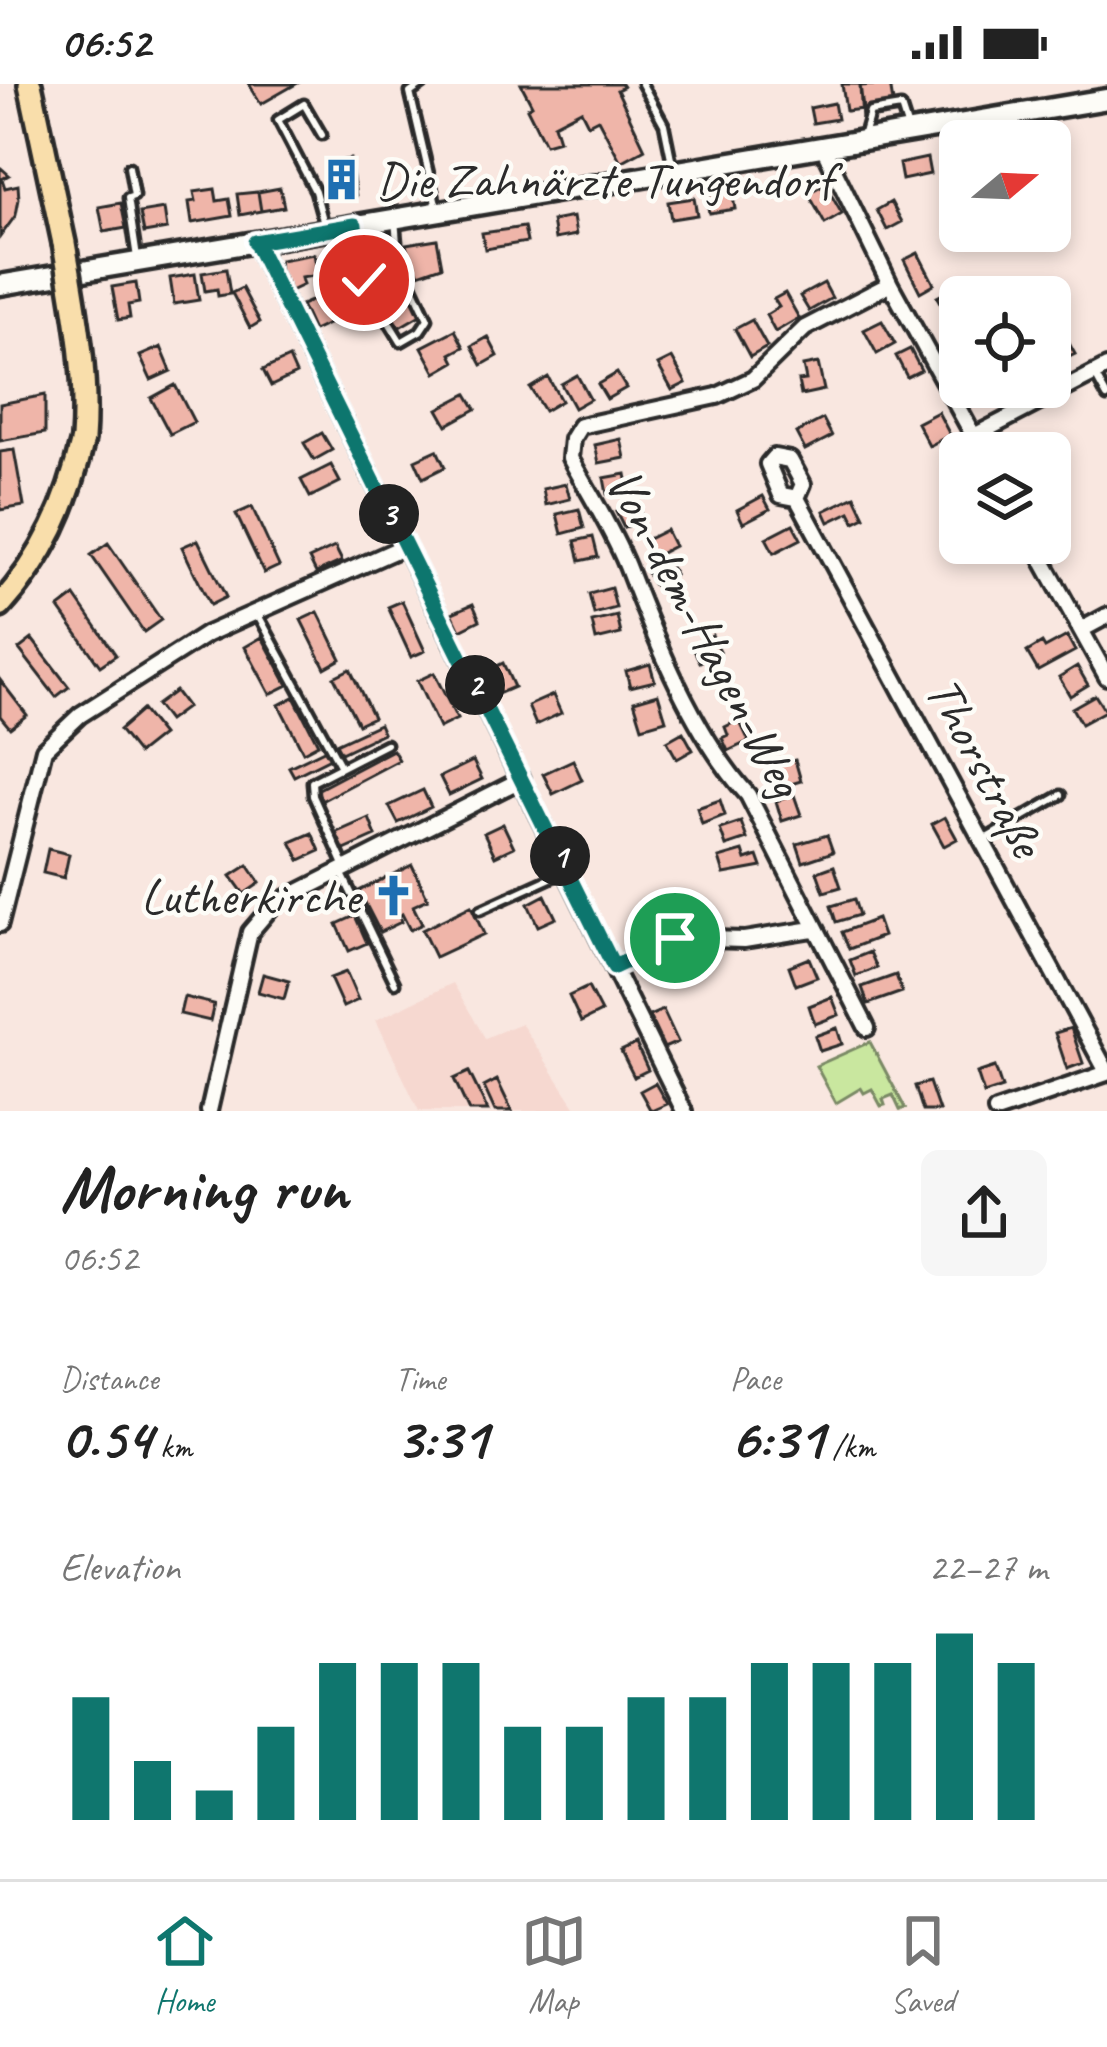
<!DOCTYPE html>
<meta charset="utf-8">
<style>
:root{--surface:#fff;--page:#f6f6f6;--text:#222;--muted:#767676;--line:#e0e0e0;--accent:#0f766e}
body{margin:0;font-family:Caveat,sans-serif;background:var(--page);color:var(--text);height:100vh;display:flex;flex-direction:column;font-size:45px;white-space:nowrap}
*{box-sizing:border-box;margin:0}
p{font-size:39px;color:var(--muted)}
.icon{flex:none;width:66px;height:66px;fill:none;stroke:currentColor;stroke-width:2;stroke-linecap:round;stroke-linejoin:round}
.map{position:relative;height:1027px;overflow:hidden}
.side{display:flex;flex-direction:column;background:var(--surface);flex:1}
.side>*{flex:none}
.needle{width:78px;rotate:71deg}
.buttons{position:absolute;left:939px;top:36px;display:grid;gap:24px}
.buttons a{display:grid;place-items:center;width:132px;height:132px;border-radius:18px;background:var(--surface);box-shadow:0 6px 18px #0003;font-size:60px}
.pin{position:absolute;display:grid;place-items:center;width:102px;height:102px;color:#fff;margin:-51px;border:6px solid #fff;border-radius:50%;box-shadow:0 3px 12px #0007}
.km{position:absolute;width:60px;height:60px;margin:-30px;border-radius:50%;background:#222;color:#fff;font-size:33px;line-height:60px;text-align:center}
.round{display:grid;place-items:center;flex:none;width:126px;height:126px;border-radius:18px;background:var(--page)}
.head{display:flex;align-items:center;justify-content:space-between;height:204px;padding:0 60px}
h1{font-size:66px;font-weight:600;line-height:90px}
.metrics{display:grid;grid-template-columns:repeat(3,1fr);gap:18px;height:204px;padding:12px 60px}
.metrics div{display:grid;align-content:center}
.metrics b{font-size:60px;font-weight:600}
.metrics small{font-size:33px;font-weight:400}
.metrics p{font-size:33px}
.chart{height:336px;padding:24px 60px}
.chart p{display:flex;justify-content:space-between}
.chart svg{width:100%;height:216px;margin-top:12px;stroke:var(--accent);stroke-width:6}
.status{display:flex;justify-content:space-between;align-items:center;height:84px;padding:0 60px;background:var(--surface);direction:ltr}
.status svg{height:33px;fill:currentColor}
.menu{display:flex;justify-content:space-around;align-items:center;height:168px;border-top:3px solid var(--line);background:var(--surface);font-size:33px;color:var(--muted)}
.menu a{display:grid;justify-items:center;gap:6px}
.menu .on{color:var(--accent)}
.map>svg:first-child{display:block}
.built{fill:#f6d8d0}
.green{fill:#c9e79f;stroke:#7a8965;stroke-width:3}
.building{fill:#efb5a9;stroke:#2b2b2b;stroke-width:3}
.lines{fill:none;stroke-linecap:round;stroke-linejoin:round}
.service-casing{stroke:#2b2b2b;stroke-width:15}
.minor-casing{stroke:#2b2b2b;stroke-width:22}
.secondary-casing{stroke:#2b2b2b;stroke-width:27}
.primary-casing{stroke:#2b2b2b;stroke-width:30}
.service{stroke:#fdfcf7;stroke-width:6}
.minor{stroke:#fdfcf7;stroke-width:14}
.secondary{stroke:#fdfcf7;stroke-width:18}
.primary{stroke:#f9deab;stroke-width:21}
.primary-bridge-casing{stroke:#2b2b2b;stroke-width:30;stroke-linecap:butt}
.primary-bridge{stroke:#f9deab;stroke-width:21}
.route-casing{stroke:#fff;stroke-width:24}
.route{stroke:#0f766e;stroke-width:15}
.labels{text-anchor:middle;stroke-width:9;stroke-linejoin:round;paint-order:stroke}
.poi-label{font-size:51px;fill:#2b2b2b;stroke:#fdfcf7;text-anchor:start}
.street-label{font-size:51px;fill:#2b2b2b;stroke:#fdfcf7}
</style>
<div class="status"><b>06:52</b><svg viewBox="0 0 49 12"><path d="M0 12V9h3v3zM5 12V6h3v6zM10 12V3h3v9zM15 12V0h3v12zM26 1h20v11H26zM47 4h2v5h-2z"/></svg></div>
<div class="map">
<svg width="1107" height="1027" viewBox="0 0 1107 1027">
<rect width="100%" height="100%" fill="#f9e7e0"/>
<filter id="ink" filterUnits="userSpaceOnUse"><feTurbulence type="fractalNoise" baseFrequency=".00833" numOctaves="2"/><feDisplacementMap in="SourceGraphic" scale="24" xChannelSelector="R" yChannelSelector="G"/><feConvolveMatrix kernelMatrix="1 2 1 2 8 2 1 2 1" color-interpolation-filters="sRGB"/></filter>
<g filter="url(#ink)">
<!-- built -->
<path class="built" d="M453,899L485,954L521,939L578,1027H419L376,936Z"/>
<!-- green -->
<path class="green" d="M870,958L905,1024L900,1026L893,1011L883,1015L885,1021L881,1022L872,1005L864,1009L861,1004L836,1019L816,982Z"/>
<!-- building -->
<path class="building" d="M249,0H296L261,20Z
M521,0H621L623,3L617,6L645,65L621,78L598,35L588,40L581,26L554,40L559,56L545,60L527,24L532,21Z
M842,0H860L863,25L846,27Z
M890,0L895,31L862,36L860,2Z
M834,19L837,35L813,39L810,24Z
M927,74L930,90L902,96L899,80Z
M350,75L356,112L335,115L328,79Z
M0,83L9,91L2,95L5,104L18,101L19,115L16,131L0,153Z
M825,100L842,130L825,140L808,109Z
M280,104L284,123L261,127L258,108Z
M215,105L217,117L229,115L232,132L192,139L189,118L196,117L194,108Z
M732,106L735,125L709,129L706,111Z
M258,108L261,127L240,131L237,110Z
M694,114L697,131L671,135L668,118Z
M891,118L902,138L887,146L877,126Z
M121,119L126,144L104,148L99,123Z
M164,125L167,145L144,149L140,129Z
M573,133L576,151L555,155L552,137Z
M524,143L527,158L485,165L482,149Z
M437,155L442,182L419,190L414,180L410,181L406,160Z
M391,164L394,181L365,186L362,169Z
M350,165L355,189L328,194L324,169Z
M918,169L934,200L920,208L904,176Z
M314,170L318,191L301,194L303,201L290,207L278,182L280,176Z
M394,181L422,230L398,244L365,186Z
M226,185L230,210L218,212L217,205L205,207L202,189Z
M195,190L199,216L174,220L170,194Z
M964,198L973,213H960V224L947,231L937,213Z
M136,199L139,219L128,221L130,234L118,236L112,203Z
M824,199L832,214L809,227L800,212Z
M242,204L260,238L250,244L232,209Z
M785,209L799,234L775,248L766,231L779,223L774,215Z
M320,213L332,238L313,247L301,221Z
M752,236L767,263L750,273L735,245Z
M882,237L895,260L877,270L864,246Z
M1060,243L1075,270L1059,278L1050,262V248Z
M455,246L464,263L451,270L455,278L436,289L422,263Z
M488,253L498,272L482,281L472,262Z
M161,263L171,287L151,296L140,272Z
M910,265L921,286L907,293L896,272Z
M289,274L296,290L271,302L263,286Z
M672,274L686,299L672,306L658,281Z
M818,279L824,306L801,311L798,297L806,296L803,282Z
M617,289L626,304L607,315L598,300Z
M577,291L590,315L574,324L561,300Z
M548,293L561,317L544,327L530,304Z
M175,301L194,338L170,350L151,314Z
M467,310L476,325L447,341L438,325Z
M45,311V349L0,357V320Z
M938,328L950,351L929,362L917,339Z
M823,335L832,352L805,366L796,349Z
M322,349L332,366L314,376L304,359Z
M621,355L625,374L599,379L595,361Z
M14,366L24,422L0,426V368Z
M437,366L445,383L423,394L415,376Z
M331,381L340,398L310,413L301,396Z
M626,390L629,406L607,410L604,394Z
M566,400L570,415L546,421L543,405Z
M763,412L770,425L743,439L737,426Z
M855,412L865,433L855,438L850,428L829,438L824,427Z
M636,419L643,435L624,444L616,428Z
M252,423L279,482L264,489L236,430Z
M579,425L584,444L562,450L557,430Z
M793,440L801,455L774,469L766,454Z
M666,446L674,462L653,473L644,457Z
M593,453L598,473L580,477L575,457Z
M198,456L226,513L210,521L182,463Z
M108,459L161,536L144,548L91,471Z
M335,463L342,477L316,489L309,475Z
M666,474L675,490L654,501L645,485Z
M611,504L616,524L594,530L589,510Z
M75,512L116,571L100,582L59,524Z
M402,517L425,567L411,573L388,523Z
M473,520L480,536L460,546L452,529Z
M318,528L341,575L325,584L301,536Z
M617,532L621,550L596,556L592,538Z
M712,551L720,567L700,578L692,562Z
M1067,552L1075,567L1038,587L1027,568L1042,559L1045,564Z
M262,553L288,601L270,610L245,563Z
M32,555L69,603L56,613L19,565Z
M503,579L514,603L500,609L489,586Z
M650,580L655,597L630,603L626,587Z
M1077,582L1088,601L1070,612L1059,593Z
M350,585L373,633L358,640L334,593Z
M434,589L457,635L439,644L417,597Z
M0,596L27,631L10,644L0,632Z
M175,607L187,623L168,637L156,621Z
M658,610L666,636L642,643L634,617Z
M553,611L561,629L536,641L528,622Z
M1095,611L1105,627L1081,640L1072,624Z
M294,613L318,660L303,668L279,621Z
M142,626L162,651L138,670L119,646Z
M739,636L749,657L728,667L722,654L728,651L725,643Z
M379,640L383,649L341,669L336,660Z
M683,648L693,666L677,675L667,657Z
M328,664L332,673L294,692L289,683Z
M393,666L399,676L321,717L315,707Z
M573,676L582,696L553,710L543,690Z
M795,676L801,697L771,706L766,690L778,686L776,681Z
M473,677L482,695L449,711L440,693Z
M423,706L431,723L398,739L389,722Z
M794,711L801,731L782,737L776,717Z
M720,716L725,731L702,740L697,724Z
M945,733L957,755L944,762L932,740Z
M369,734L376,752L342,767L335,749Z
M741,738L747,755L726,762L720,745Z
M503,740L514,763L495,772L484,749Z
M312,749L320,767L300,776L291,758Z
M827,751L833,768L803,778L797,760Z
M48,765L69,770L64,794L43,789Z
M743,767L746,776L758,772L762,783L724,790L719,774Z
M248,781L260,799L244,810L231,792Z
M412,781L428,815L413,822L422,840L410,846L402,830L399,832L401,838L380,848L359,807Z
M834,782L841,803L824,808L817,788Z
M545,811L556,834L538,842L528,820Z
M854,815L859,831L836,838L831,822Z
M471,822L484,850L435,873L422,846Z
M355,832L367,859L349,867L337,840Z
M877,835L883,852L849,865L842,848Z
M870,868L877,884L856,892L850,876Z
M809,874L817,893L796,901L789,882Z
M346,888L358,916L343,923L330,894Z
M263,890L289,897L284,915L258,908Z
M896,891L902,908L868,920L862,903Z
M588,903L601,928L581,938L569,912Z
M184,913L214,920L210,937L180,930Z
M832,913L839,931L815,940L809,922Z
M663,926L678,958L664,964L649,932Z
M837,944L842,960L820,967L815,952Z
M1071,944L1083,979L1067,985L1055,949Z
M636,960L648,986L634,993L621,967Z
M995,983L1002,1004L984,1010L977,989Z
M469,988L488,1027H469L454,995Z
M497,996L512,1027H495L484,1003Z
M929,998L939,1027H923L915,1002Z
M655,999L667,1020L651,1027L640,1007Z"/>
<g class="lines">
<defs>
<path id="service" d="M423,0L410,9L437,124
M642,0L664,40L673,84
M864,49L870,28L901,23L908,45
M322,51L304,20L278,36L315,107L325,143
M129,83L134,112L128,114L137,174
M355,145C359,196 375,215 401,258L420,247L428,235L398,171L395,135
M1096,293L1107,313
M257,529L341,683
M985,755L1061,711
M344,781L313,712L312,698L386,660
M341,788L395,899
M480,826L564,788"/>
<path id="minor" d="M823,63L890,200L983,369
M255,158L684,1027
M974,352L1107,283
M797,414L781,411L768,380L774,373L790,376L803,400L797,414L1107,988
M1033,459L1107,593
M1081,546L1107,532
M0,840L44,665L80,631L207,550L405,462
M614,883L675,854L744,856L813,845
M867,944L748,711C695,653 655,555 627,482C612,445 589,409 570,374L572,355L580,342L717,312L753,295L805,244L890,200
M209,1027L250,848L273,821L522,695
M996,1027L1107,989"/>
<path id="secondary" d="M0,201L1107,15"/>
<path id="primary" d="M30,0L64,159
M0,522C45,472 68,420 83,355"/>
</defs>
<!-- service casing -->
<use href="#service" class="service-casing"/>
<!-- minor casing -->
<use href="#minor" class="minor-casing"/>
<!-- secondary casing -->
<use href="#secondary" class="secondary-casing"/>
<!-- primary casing -->
<use href="#primary" class="primary-casing"/>
<!-- service -->
<use href="#service" class="service"/>
<!-- minor -->
<use href="#minor" class="minor"/>
<!-- secondary -->
<use href="#secondary" class="secondary"/>
<!-- primary -->
<use href="#primary" class="primary"/>
<defs>
<path id="primary-bridge" d="M64,159C75,224 88,289 83,355"/>
</defs>
<!-- primary-bridge casing -->
<use href="#primary-bridge" class="primary-bridge-casing"/>
<!-- primary-bridge -->
<use href="#primary-bridge" class="primary-bridge"/>
</g>
</g>
<g class="lines" filter="url(#ink)">
<defs>
<path id="route" d="M364,196L358,182L355,141L255,158L614,883L675,854"/>
</defs>
<!-- route casing -->
<use href="#route" class="route-casing"/>
<!-- route -->
<use href="#route" class="route"/>
</g>
<!-- icons -->
<defs>
<symbol id="building-bare" viewBox="-9 -9 18 18"><path d="M-4-6H4V6H1V3H-1V6H-4ZM-2.5-4.3h1.7v1.8h-1.7ZM.8-4.3h1.7v1.8H.8ZM-2.5-1h1.7V.8h-1.7ZM.8-1h1.7V.8H.8Z" fill="#1f6fb2" stroke="#fdfcf7" stroke-width="2.5" paint-order="stroke"/></symbol>
<symbol id="church-bare" viewBox="-9 -9 18 18"><path d="M-1.2-6h2.4v3.5h3.3v2.4h-3.3V6h-2.4V-.1h-3.3v-2.4h3.3Z" fill="#1f6fb2" stroke="#fdfcf7" stroke-width="2.5" paint-order="stroke"/></symbol>
</defs>
<g fill-rule="evenodd">
<use href="#building-bare" x="312" y="66" width="59" height="59"/>
<use href="#church-bare" x="364" y="782" width="59" height="59"/>
</g>
<g class="labels">
<!-- poi labels -->
<g class="poi-label">
<text x="376" y="113">Die Zahnärzte Tungendorf</text>
<text x="360" y="829" text-anchor="end">Lutherkirche</text>
</g>
<!-- street labels -->
<g class="street-label">
<text transform="translate(706 548) rotate(62)" y="18">Von-dem-Hagen-Weg</text>
<text transform="translate(986 682) rotate(62)" y="18">Thorstraße</text>
</g>
</g>
</svg>
<div class="buttons">
<a><svg class="needle" viewBox="-14 -14 28 28"><path d="M0-13l5 13h-10z" fill="#e53935"/><path d="M0 13l5-13h-10z" fill="#767676"/></svg></a>
<a><svg class="icon" aria-label="locate" viewBox="0 0 24 24"><circle cx="12" cy="12" r="6"/><path d="M12 2v4M12 18v4M2 12h4M18 12h4"/></svg></a>
<a><svg class="icon" aria-label="layers" viewBox="0 0 24 24"><path d="M12 4l9 5-9 5-9-5zM3 14l9 5 9-5"/></svg></a>
</div>
<div class="pin" style="left:675px;top:854px;background:#1e9e55"><svg class="icon" aria-label="arrive" viewBox="0 0 24 24"><path d="M6 21V4h12l-3 4 3 4H6"/></svg></div>
<div class="pin" style="left:364px;top:196px;background:#d93025"><svg class="icon" aria-label="check" viewBox="0 0 24 24"><path d="M5 12l5 5 9-10"/></svg></div>
<b class="km" style="left:560px;top:772px">1</b>
<b class="km" style="left:475px;top:601px">2</b>
<b class="km" style="left:389px;top:430px">3</b>
</div>
<section class="side">
<div class="head"><div><h1>Morning run</h1><p>06:52</p></div><a class="round"><svg class="icon" aria-label="share" viewBox="0 0 24 24"><path d="M12 15V3M7 8l5-5 5 5M5 13v7h14v-7"/></svg></a></div>
<div class="metrics">
<div><p>Distance</p><b>0.54<small> km</small></b></div>
<div><p>Time</p><b>3:31</b></div>
<div><p>Pace</p><b>6:31<small> /km</small></b></div>
</div>
<div class="chart"><p><span>Elevation</span>22–27 m</p>
<svg viewBox="0 0 160 44" preserveAspectRatio="none"><path d="M5 44V19M15 44V32M25 44V38M35 44V25M45 44V12M55 44V12M65 44V12M75 44V25M85 44V25M95 44V19M105 44V19M115 44V12M125 44V12M135 44V12M145 44V6M155 44V12"/></svg>
</div>
</section>
<nav class="menu">
<a class="on"><svg class="icon" aria-label="home" viewBox="0 0 24 24"><path d="M3 11l9-7 9 7M6 9v11h12V9"/></svg>Home</a>
<a><svg class="icon" aria-label="map" viewBox="0 0 24 24"><path d="M3 6l6-2 6 2 6-2v14l-6 2-6-2-6 2zM9 4v14M15 6v14"/></svg>Map</a>
<a><svg class="icon" aria-label="saved" viewBox="0 0 24 24"><path d="M7 4h10v16l-5-4-5 4z"/></svg>Saved</a>
</nav>
